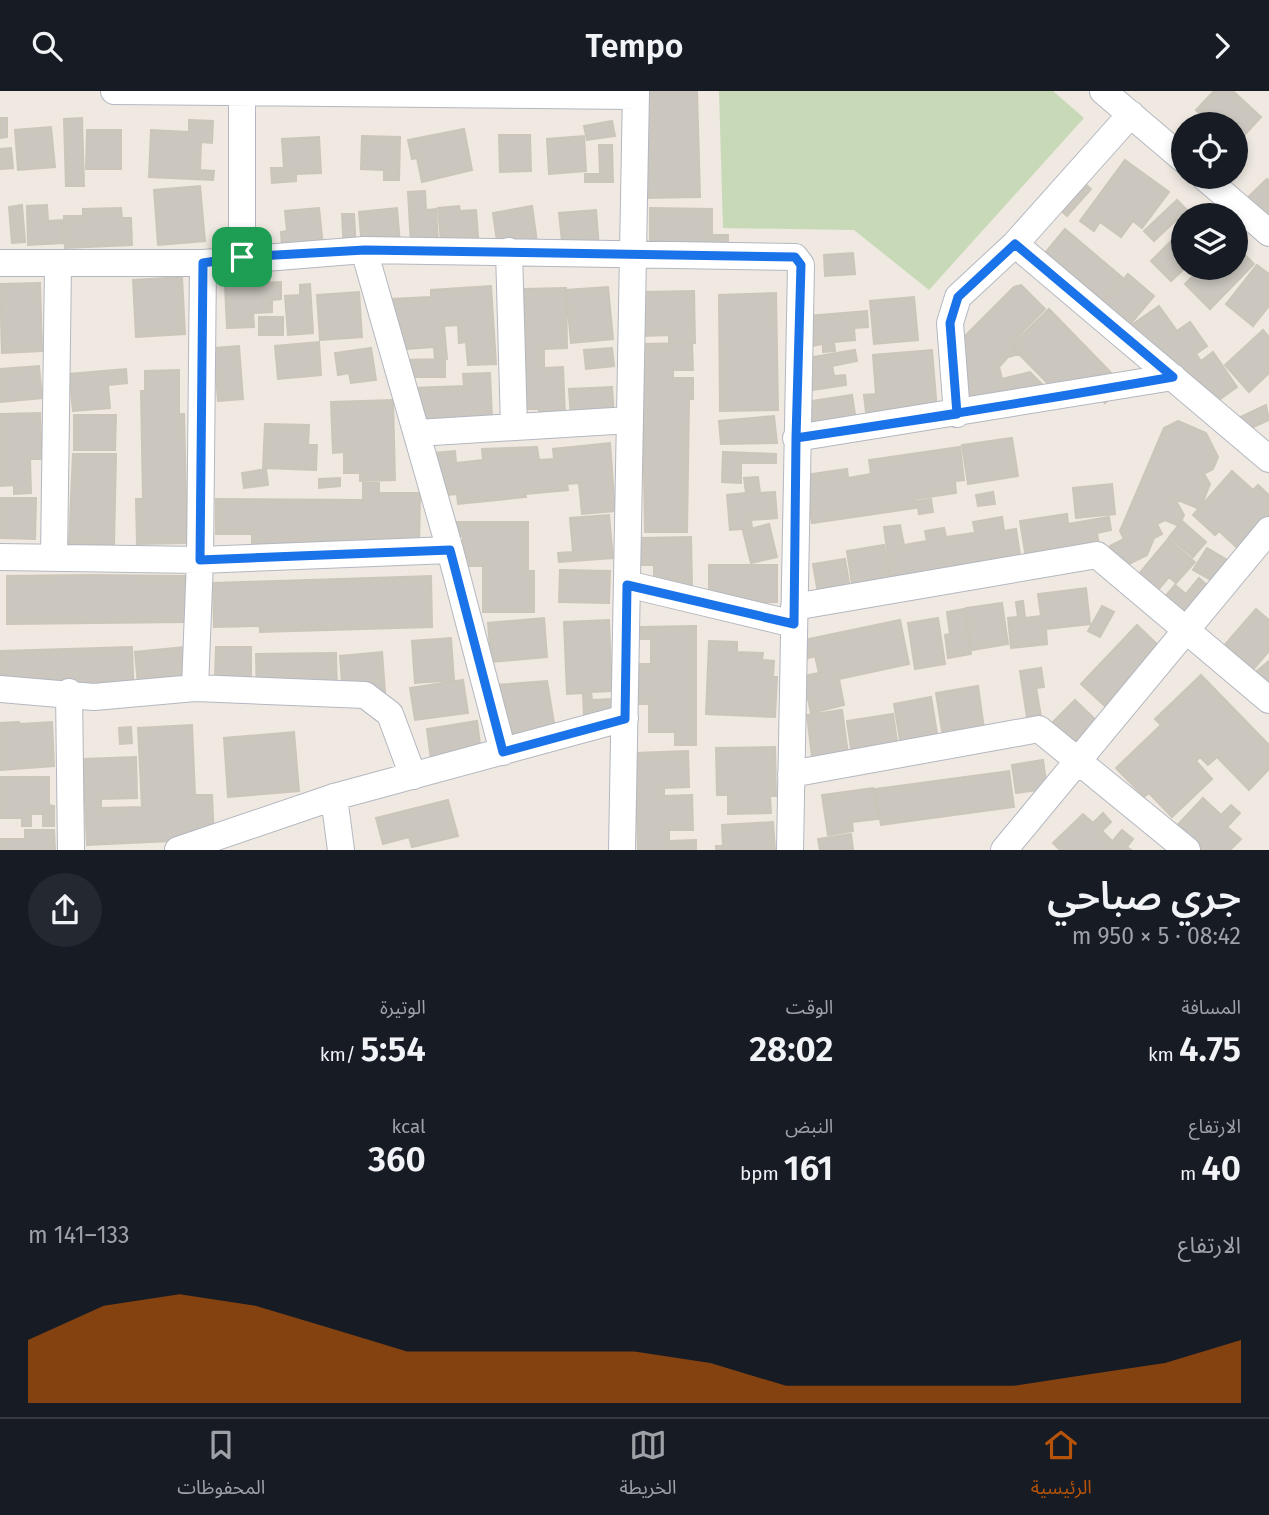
<!DOCTYPE html>
<html lang="ar">
<meta charset="utf-8">
<style>
:root{--surface:#171b24;--page:#242831;--text:#f1f3f6;--muted:#9ea1a6;--line:#363941;--accent:#b45309}
body{margin:0;font-family:"Fira Sans","Noto Sans Arabic",sans-serif;background:var(--page);color:var(--text);direction:rtl;height:100vh;display:flex;flex-direction:column;font-size:26px;white-space:nowrap}
*{box-sizing:border-box;margin:0}
p{font-size:23px;color:var(--muted)}
.icon{flex:none;width:38px;height:38px;fill:none;stroke:currentColor;stroke-width:2;stroke-linecap:round;stroke-linejoin:round}
.map{position:relative;height:759px;overflow:hidden;direction:ltr}
.side{display:flex;flex-direction:column;background:var(--surface);flex:1}
.side>*{flex:none}
.tools{position:absolute;left:1171px;top:21px;display:grid;gap:14px}
.tools a{display:grid;place-items:center;width:77px;height:77px;border-radius:50%;background:var(--surface);box-shadow:0 4px 10px #0003;font-size:35px}
.pin{position:absolute;display:grid;place-items:center;width:60px;height:60px;color:#fff;margin:-30px;border-radius:14px;box-shadow:0 4px 10px #0006}
.round{display:grid;place-items:center;flex:none;width:74px;height:74px;border-radius:37px;background:var(--page)}
.overview{display:flex;align-items:center;justify-content:space-between;height:119px;padding:0 28px}
h1{font-size:38px;font-weight:600;line-height:52px}
.stats{display:grid;grid-template-columns:repeat(3,1fr);gap:10px;height:119px;padding:7px 28px}
.stats div{display:grid;align-content:center}
.stats b{font-size:35px;font-weight:600}
.stats small{font-size:19px;font-weight:400}
.stats p{font-size:19px}
.chart{height:196px;padding:14px 28px}
.chart p{display:flex;justify-content:space-between}
.chart svg{width:100%;height:126px;margin-top:7px;fill:var(--accent);opacity:.7}
header{display:flex;justify-content:space-between;align-items:center;height:91px;padding:0 28px;background:var(--surface);font-size:32px;font-weight:600}
.tab-bar{display:flex;justify-content:space-around;align-items:center;height:98px;border-top:2px solid var(--line);background:var(--surface);font-size:19px;color:var(--muted)}
.tab-bar a{display:grid;justify-items:center;gap:4px}
.tab-bar .selected{color:var(--accent)}
.map>svg:first-child{display:block}
.cemetery{fill:#c8d9b8}
.building{fill:#cbc7bf;stroke:#cbc5ba;stroke-width:2}
.lines{fill:none;stroke-linecap:round;stroke-linejoin:round}
.minor-casing{stroke:#b4b7c1;stroke-width:28}
.minor{stroke:#fff;stroke-width:26}
.route-casing{stroke:#fff;stroke-width:14}
.route{stroke:#1a73e8;stroke-width:9}
</style>
<header><svg class="icon" aria-label="forward" viewBox="0 0 24 24"><path d="M9 5l7 7-7 7"/></svg>Tempo<svg class="icon" aria-label="search" viewBox="0 0 24 24"><circle cx="10" cy="10" r="6"/><path d="M15 15l6 6"/></svg></header>
<div class="map">
<svg width="1269" height="759" viewBox="0 0 1269 759">
<rect width="100%" height="100%" fill="#efe9e1"/>
<!-- cemetery -->
<path class="cemetery" d="M719,0H1053L1084,27L929,199L854,139L723,137Z"/>
<!-- building -->
<path class="building" d="M645,0H697L700,106L644,107Z
M1214,0H1233L1261,26L1240,49L1236,44V33H1211L1196,19Z
M0,27H7V46L0,47Z
M82,27L84,95H66L64,28Z
M189,29L213,30L212,52L201,51L200,79L214,80L213,89L149,86L151,39L189,41Z
M612,30L615,45L587,49L584,35Z
M51,36L55,76L18,79L15,39Z
M464,38L472,79L422,91L417,67L412,68L408,49Z
M87,39H121V78H86Z
M499,44H530L531,80L500,81Z
M362,45L400,46L399,89H384V79L361,78Z
M584,45L586,80L549,83L547,48Z
M319,46L321,82L296,83V90L272,92L271,77H284L282,48Z
M599,54H612L613,91H585V83H600Z
M11,57L13,77L0,78V58Z
M1125,69L1169,101L1142,137L1133,130L1121,146L1100,131L1094,140L1080,130Z
M1073,82L1091,98L1067,125L1049,109Z
M1267,88L1269,90V146L1239,115Z
M200,95L205,150L158,154L154,99Z
M425,100L426,119L436,118L438,152L411,153L408,101Z
M1177,109L1187,119L1154,150L1144,140Z
M22,114L25,151L12,152L9,116Z
M47,114L48,130L63,129V152L28,154L27,115Z
M459,115L460,120L476,119L479,158L442,162L438,117Z
M532,115L537,151L498,157L493,122Z
M121,117L122,127H131L132,154L65,157L64,125H83V118Z
M319,117L323,155L282,158L281,141L287,140L285,120Z
M397,117L400,153L362,157L359,121Z
M650,117L712,118V144H728V167L650,165Z
M596,119L599,157L563,160L559,122Z
M342,123H354L356,160L344,161Z
M1065,138L1123,187L1091,223L1035,174Z
M1183,138L1185,177L1171,190L1151,170Z
M1236,155L1254,173L1210,218L1185,193L1201,177H1236Z
M853,162L855,183L825,185L824,164Z
M1257,174L1269,183V215L1253,235L1226,213Z
M1128,183L1154,205L1116,250L1090,228Z
M182,186L185,243L136,246L133,189Z
M281,191V208L272,209V221L253,222L254,236L227,237L225,194Z
M40,192L42,260L2,262L0,193Z
M310,193L313,242L288,244L285,205L300,204V194Z
M1021,194L1045,218L1012,251L1020,263L1008,266L999,276L1002,288L1030,281L1059,310L965,326L949,261L1014,196Z
M491,195L496,273L468,274L466,251L459,252L458,234L444,235L447,268H435L434,256L394,259L391,208L431,206V199Z
M608,196L613,248L571,252L566,199Z
M566,197L567,257L544,258V277L563,276L565,325L539,326V318H524L522,278H526L524,198Z
M694,200L695,252H669V244L643,245L642,201Z
M359,201L362,246L320,249L317,204Z
M776,202L778,319L720,320L719,204Z
M914,206L918,249L874,253L870,210Z
M1159,215L1177,240L1190,231L1207,255L1196,263L1201,270L1213,261L1237,296L1213,313L1190,282L1168,297L1126,238Z
M1049,218L1123,294L1105,312L1091,298L1060,305L1011,255Z
M867,220L868,236L854,237L855,249L834,251L835,260L823,261V253L811,255L808,225Z
M259,226H283V244H259Z
M1263,239L1269,246V282L1249,301L1225,274Z
M319,251L321,284L278,288L275,255Z
M692,252L693,279H673V287H693V308H689L687,441H645L642,253Z
M239,255L243,308L218,310L214,257Z
M371,257L376,289L351,292L349,282L338,284L335,262Z
M612,257L614,275L586,278L584,259Z
M855,259L857,270L832,275L834,285L845,284L846,294L812,299L807,267Z
M932,259L938,331L868,338L864,304L876,303L873,264Z
M445,268V286H401V269Z
M39,275L42,307L0,311V278Z
M126,278L127,292L108,294L110,317L73,320L69,283Z
M179,279V323H184L187,452L137,453L136,408H143L141,300H145V280Z
M490,282L492,327L412,330L411,297L464,295L463,283Z
M612,296L614,325L571,328L569,298Z
M852,304L859,349L808,335L805,311Z
M393,309L395,389L360,390V382H344V361L333,362L331,311Z
M1266,314L1269,329L1236,344L1230,331Z
M40,322L42,368H30L31,402L14,403V394L0,395V323Z
M74,324H116L115,359H74Z
M774,325L777,352L721,353L719,330Z
M1178,330L1206,342L1218,366L1213,378L1204,383L1210,393L1200,418L1175,408L1184,424L1179,435L1165,429L1157,433L1162,443L1154,447L1147,464L1123,476L1110,455L1124,448L1120,440L1164,337Z
M265,333L309,334L308,354H317L316,379L263,377Z
M1012,347L1018,385L968,393L962,354Z
M610,352L615,420L582,423L579,392L567,393L568,399L525,403L526,406L458,413L457,403L438,405L434,362L455,360L456,372L483,369L482,358L537,356L539,369L554,368L553,358Z
M960,356L964,389L955,390L956,402L915,408L916,417L812,432L805,384L847,378L848,387L871,383L869,369Z
M723,361L776,363V372H741V392L722,391Z
M73,363H116L114,454L69,453Z
M266,378L268,394L244,397L242,382Z
M1232,380L1253,399L1258,394L1269,404V436L1245,464L1219,440L1215,444L1193,424Z
M758,386L760,402L775,401L777,427L751,429L752,437L730,439L727,404L746,402L744,387Z
M340,387V395L319,397V388Z
M363,392H379V402H420L419,457H252V443H216V408L363,409Z
M1112,393L1115,423L1076,427L1073,397Z
M993,401L995,413L978,415L976,404Z
M0,407H36L35,448L0,447Z
M931,408L933,421L919,423L917,410Z
M1067,423L1068,433L1109,426L1111,439L1097,442L1101,467L1028,479L1020,430Z
M609,424L613,467L559,471L558,462L573,461L570,427Z
M1002,426L1004,440L1016,438L1022,477L892,497L884,436L900,434L904,454L927,450L925,440L944,437L946,446L973,442L976,446L973,431Z
M1182,430L1206,451L1193,466L1169,446Z
M451,431H528V480H534V521H483V475H463V445H451Z
M769,433L777,466L751,472L743,440Z
M691,446L692,496L654,497V474H641L640,447Z
M1168,448L1195,471L1176,492L1169,486L1152,506L1133,490Z
M884,454L891,500L854,506L847,460Z
M1207,457L1231,471L1218,493L1193,479Z
M845,468L851,504L818,502L813,473Z
M709,474H777V511L709,512Z
M560,479L610,480L609,512L559,511Z
M92,484L185,485V531L7,533V485Z
M431,485L432,536L260,541V535L214,536L213,492Z
M1199,487L1214,500L1184,536L1158,514L1175,494L1186,503Z
M1086,497L1090,533L1046,538L1047,553L1011,557L1008,527L1018,526L1016,511L1023,510L1025,527L1041,525L1038,503Z
M1002,512L1008,553L972,559L966,517Z
M1102,515L1114,521L1100,546L1088,540Z
M964,518L971,563L948,567L945,544L950,543L947,521Z
M1256,518L1269,529V560L1246,587L1217,563Z
M544,527L547,566L491,571L488,532Z
M938,527L945,573L915,578L908,532Z
M609,529L612,600L591,601L592,609L612,608L613,625L584,626L583,602L567,603L564,531Z
M900,529L909,573L839,588L844,614L811,622L803,585L819,582L815,565L808,567L804,549Z
M1137,534L1162,558L1106,616L1081,593Z
M696,535V654H675V641H649V613H639V573H651V548H641V536Z
M451,547L454,589L415,592L412,550Z
M709,550L737,551V561L763,562L762,569L774,570L773,586H777L775,626L706,623Z
M132,556L134,608L0,601V560Z
M184,556L188,589L138,594L135,561Z
M216,556H251V589L215,588Z
M382,561L385,601L343,605L340,565Z
M336,562L337,606L257,607L256,563Z
M1269,570V615L1247,588Z
M1041,577L1044,596L1036,597L1042,631L1028,633L1020,580Z
M1201,584L1269,654V678L1249,699L1217,666L1208,674L1200,666L1196,670L1212,688L1172,726L1149,702L1144,706L1116,677L1161,634L1155,628Z
M463,589L468,622L415,629L410,597Z
M547,590L556,644L505,652L496,594Z
M978,595L986,652L945,658L936,602Z
M931,606L940,661L903,667L894,613Z
M1075,609L1100,633L1075,658L1050,634Z
M842,619L849,670L813,674L807,624Z
M893,623L900,671L854,678L847,630Z
M477,630L482,669L432,676L427,638Z
M19,631L20,633L52,631L54,675L0,679V632Z
M192,634L195,704H212L214,748L87,754L83,668L136,666L137,707L101,708V717L142,716L138,637Z
M131,636L132,652L120,653L119,637Z
M294,641L299,700L228,706L224,647Z
M775,656L776,705H770L771,722L728,723V704H717L716,657Z
M688,660L689,696L664,697V705L692,704L693,739H669V750L696,749V759H638L635,662Z
M1043,669L1047,698L1016,702L1012,674Z
M1009,680L1014,716L881,734L875,698Z
M0,686H49V714L54,715V735H43V723H31V735H22V727H1Z
M873,697L878,728L852,731L853,740L828,744L822,704Z
M1203,707L1221,724L1231,714L1240,722L1227,736L1241,748L1230,759H1190L1170,742Z
M448,709L458,745L412,756L409,746L383,753L376,727Z
M1103,722L1111,731L1102,740L1113,751L1104,759H1060L1053,752L1083,723L1093,732Z
M773,731L775,759H716V755H723L722,734Z
M25,739H54L55,759H0V748H25Z
M1122,739L1133,748L1127,756L1131,759H1105Z
M851,743L853,759H820L818,748Z"/>
<g class="lines">
<defs>
<path id="minor" d="M114,0L636,5
M1103,0L1183,68
M242,1V166
M1204,86L1269,142
M1015,153L1269,368
M364,159L450,459L503,661
M509,160L514,336
M0,172H203L364,159L795,166L801,174L790,759
M957,323L950,232L958,206L1015,153L1131,23
M417,342L630,329
M796,347L1173,286
M0,466L200,469L450,459
M54,467L58,174
M627,493L794,533
M794,516L1097,464L1269,609
M195,597L200,469L203,172
M0,598L94,606L195,597L365,604L390,623L413,685
M69,601L71,759
M791,683L1039,638L1187,759
M334,706L341,759
M178,759L334,706L625,627
M622,759L636,0
M1004,759L1269,439"/>
</defs>
<!-- minor casing -->
<use href="#minor" class="minor-casing"/>
<!-- minor -->
<use href="#minor" class="minor"/>
</g>
<g class="lines">
<defs>
<path id="route" d="M242,166L203,172L200,469L450,459L503,661L625,628L627,494L794,533L796,347L957,323L950,232L958,206L1015,153L1173,286C1048,308 922,328 796,347L801,174L795,166L365,159L242,166"/>
</defs>
<!-- route casing -->
<use href="#route" class="route-casing"/>
<!-- route -->
<use href="#route" class="route"/>
</g>
</svg>
<div class="tools">
<a><svg class="icon" aria-label="locate" viewBox="0 0 24 24"><circle cx="12" cy="12" r="6"/><path d="M12 2v4M12 18v4M2 12h4M18 12h4"/></svg></a>
<a><svg class="icon" aria-label="layers" viewBox="0 0 24 24"><path d="M12 4l9 5-9 5-9-5zM3 14l9 5 9-5"/></svg></a>
</div>
<div class="pin" style="left:242px;top:166px;background:#1e9e55"><svg class="icon" aria-label="arrive" viewBox="0 0 24 24"><path d="M6 21V4h12l-3 4 3 4H6"/></svg></div>
</div>
<section class="side">
<div class="overview"><div><h1>جري صباحي</h1><p>08:42 · 5 × 950 m</p></div><a class="round"><svg class="icon" aria-label="share" viewBox="0 0 24 24"><path d="M12 15V3M7 8l5-5 5 5M5 13v7h14v-7"/></svg></a></div>
<div class="stats">
<div><p>المسافة</p><b>4.75<small> km</small></b></div>
<div><p>الوقت</p><b>28:02</b></div>
<div><p>الوتيرة</p><b>5:54<small> /km</small></b></div>
</div>
<div class="stats">
<div><p>الارتفاع</p><b>40<small> m</small></b></div>
<div><p>النبض</p><b>161<small> bpm</small></b></div>
<div><p>kcal</p><b>360</b></div>
</div>
<div class="chart"><p><span>الارتفاع</span>133–141 m</p>
<svg viewBox="0 0 160 44" preserveAspectRatio="none"><path d="M0 44V22L10 10L20 6L30 10L40 18L50 26L60 26L70 26L80 26L90 30L100 38L110 38L120 38L130 38L140 34L150 30L160 22V44z"/></svg>
</div>
</section>
<nav class="tab-bar">
<a class="selected"><svg class="icon" aria-label="home" viewBox="0 0 24 24"><path d="M3 11l9-7 9 7M6 9v11h12V9"/></svg>الرئيسية</a>
<a><svg class="icon" aria-label="map" viewBox="0 0 24 24"><path d="M3 6l6-2 6 2 6-2v14l-6 2-6-2-6 2zM9 4v14M15 6v14"/></svg>الخريطة</a>
<a><svg class="icon" aria-label="saved" viewBox="0 0 24 24"><path d="M7 4h10v16l-5-4-5 4z"/></svg>المحفوظات</a>
</nav>
